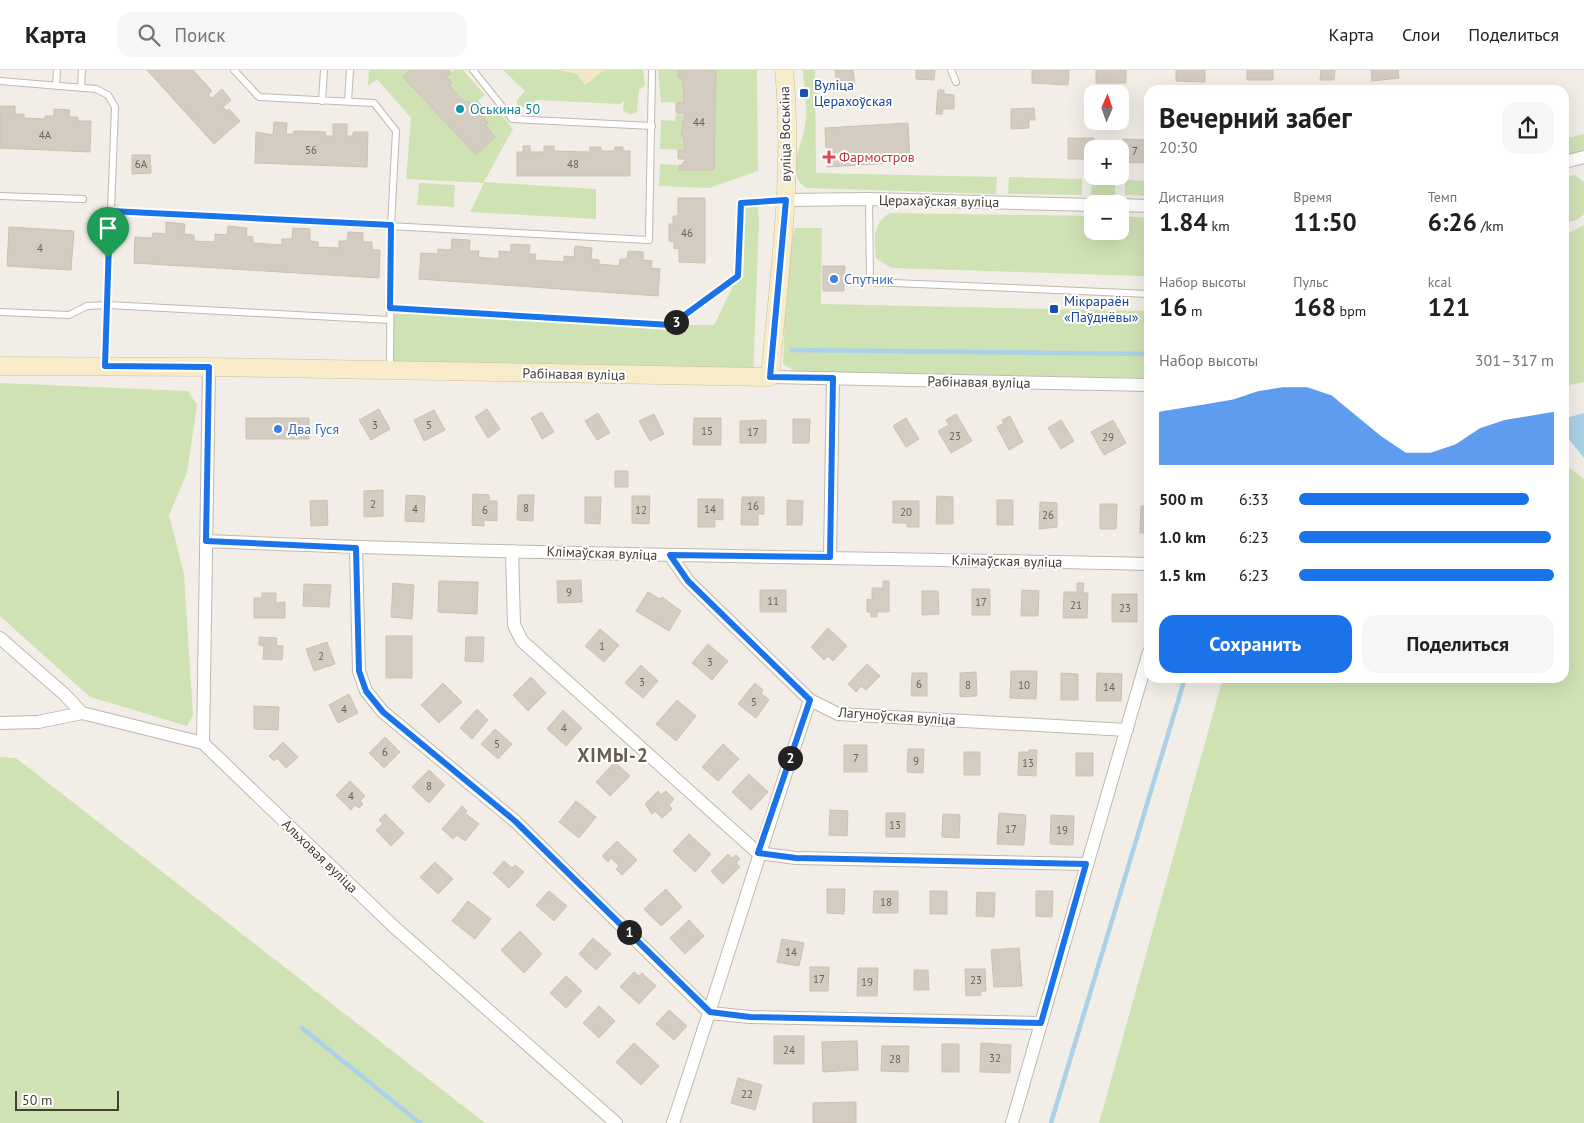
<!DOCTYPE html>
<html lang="ru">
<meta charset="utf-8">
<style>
:root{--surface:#fff;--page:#f6f6f6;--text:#202124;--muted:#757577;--line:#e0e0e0;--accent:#1a73e8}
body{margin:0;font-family:"PT Sans",sans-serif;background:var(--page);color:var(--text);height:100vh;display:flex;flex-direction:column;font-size:19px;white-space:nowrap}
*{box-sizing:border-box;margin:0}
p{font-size:16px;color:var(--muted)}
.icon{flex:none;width:28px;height:28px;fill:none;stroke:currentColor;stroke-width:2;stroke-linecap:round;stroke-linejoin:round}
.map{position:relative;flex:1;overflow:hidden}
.details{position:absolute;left:1144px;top:15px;width:425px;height:598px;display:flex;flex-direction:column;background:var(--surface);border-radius:15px;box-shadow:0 5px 20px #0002}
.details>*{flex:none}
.needle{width:32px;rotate:2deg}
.buttons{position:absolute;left:1084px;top:15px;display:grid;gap:10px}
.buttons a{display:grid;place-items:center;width:45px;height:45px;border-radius:10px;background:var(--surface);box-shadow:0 5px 20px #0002;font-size:25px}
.scale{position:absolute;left:15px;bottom:12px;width:104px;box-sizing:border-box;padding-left:5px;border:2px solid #443e37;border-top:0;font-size:14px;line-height:18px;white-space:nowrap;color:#443e37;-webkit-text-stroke:4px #fff;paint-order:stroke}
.pin{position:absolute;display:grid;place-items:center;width:42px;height:42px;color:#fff;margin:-51px -21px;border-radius:50% 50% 50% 0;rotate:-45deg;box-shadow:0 0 5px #0007}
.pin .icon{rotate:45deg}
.km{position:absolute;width:25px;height:25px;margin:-12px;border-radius:50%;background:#222;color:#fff;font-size:14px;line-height:25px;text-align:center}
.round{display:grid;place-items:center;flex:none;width:52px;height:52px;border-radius:15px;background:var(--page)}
.head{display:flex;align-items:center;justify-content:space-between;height:85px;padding:0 15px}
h1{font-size:28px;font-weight:600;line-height:38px}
.figures{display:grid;grid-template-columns:repeat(3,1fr);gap:8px;height:85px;padding:5px 15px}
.figures div{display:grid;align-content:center}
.figures b{font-size:25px;font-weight:600}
.figures small{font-size:14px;font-weight:400}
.figures p{font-size:14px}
.chart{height:140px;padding:10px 15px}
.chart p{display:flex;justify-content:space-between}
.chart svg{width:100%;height:90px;margin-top:5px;fill:var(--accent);opacity:.7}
.action{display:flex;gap:10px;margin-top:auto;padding:10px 15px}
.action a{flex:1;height:58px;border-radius:15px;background:var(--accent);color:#fff;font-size:20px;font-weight:600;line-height:58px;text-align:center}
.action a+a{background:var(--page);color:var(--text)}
ul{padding:0 15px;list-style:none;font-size:16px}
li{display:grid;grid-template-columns:80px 60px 1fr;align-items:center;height:38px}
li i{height:12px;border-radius:6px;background:var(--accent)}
header{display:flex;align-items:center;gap:30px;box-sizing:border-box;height:70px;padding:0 25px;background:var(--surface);border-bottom:1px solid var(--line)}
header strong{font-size:24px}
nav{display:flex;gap:28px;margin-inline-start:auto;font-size:18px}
.search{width:350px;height:45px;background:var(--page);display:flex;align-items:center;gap:12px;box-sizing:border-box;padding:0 18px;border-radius:15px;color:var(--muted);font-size:19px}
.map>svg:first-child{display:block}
.green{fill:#cfe2b4}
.sand{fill:#f2e7c7}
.water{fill:#aad1e8}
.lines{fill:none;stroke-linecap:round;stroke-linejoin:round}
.stream{stroke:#aad1e8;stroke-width:4.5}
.building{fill:#d5ccc1;stroke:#ccc1b2}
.lane-casing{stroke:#bfb8ae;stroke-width:8}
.street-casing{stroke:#bfb8ae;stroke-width:14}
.secondary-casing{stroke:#ccbe9b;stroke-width:19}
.lane{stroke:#fff;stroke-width:6}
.street{stroke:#fff;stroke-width:12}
.secondary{stroke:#f8ebca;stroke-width:18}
.route-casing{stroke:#fff;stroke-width:10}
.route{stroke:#1a73e8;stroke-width:6}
.transit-dot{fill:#1a4fb4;stroke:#fff;stroke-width:2}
.culture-dot{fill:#0f9aa8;stroke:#fff;stroke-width:2}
.health-dot{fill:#e0444e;stroke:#fff;stroke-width:2}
.shop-dot{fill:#3f7fe0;stroke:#fff;stroke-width:2}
.labels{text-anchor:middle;stroke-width:4;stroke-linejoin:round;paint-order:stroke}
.number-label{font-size:11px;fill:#68625a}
.transit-label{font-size:14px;fill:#164399;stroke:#fff;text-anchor:start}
.culture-label{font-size:14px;fill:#0d838f;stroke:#fff;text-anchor:start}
.street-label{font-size:14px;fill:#443e37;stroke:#fff}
.health-label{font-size:14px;fill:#be3a42;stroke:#fff;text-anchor:start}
.shop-label{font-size:14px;fill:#366cbe;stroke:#fff;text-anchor:start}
.district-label{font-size:19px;font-weight:bold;letter-spacing:1px;fill:#665c4f;stroke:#fff}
</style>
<header>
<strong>Карта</strong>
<div class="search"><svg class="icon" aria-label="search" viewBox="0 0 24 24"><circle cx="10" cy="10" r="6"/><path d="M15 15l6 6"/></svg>Поиск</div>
<nav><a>Карта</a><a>Слои</a><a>Поделиться</a></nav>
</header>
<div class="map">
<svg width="1584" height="1053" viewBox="0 0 1584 1053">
<rect width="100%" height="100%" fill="#f2eee7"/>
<!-- green -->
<path class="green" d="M369,0H410L403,7L476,85L495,67L485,55L484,48L495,37L513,59L484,112L596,119V149L470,142L484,113L406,109L411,48L377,9L368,16Z
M454,0H463L485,25L472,36L468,31L465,33L449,15L452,12L447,7Z
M503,0H582L585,15L604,0H643L645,15L639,20L637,42L630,45L623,40L624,31L620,34L535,30L534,39L517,36V30L525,21Z
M658,0H678V8H683L684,33L661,32Z
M716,0H757L758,101L709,118L659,116L660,94L678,95L679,100H714Z
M803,0H815L816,103L997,107L996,124L806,118C785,103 802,75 805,56C808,39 804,17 803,0Z
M676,42L685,43L681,66H683L685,80L660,79L661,50L675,51Z
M1584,64V82L1564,87V69Z
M1575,105L1584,112V144C1578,150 1572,153 1564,151V107Z
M1009,107L1082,109V125L1008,124Z
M1092,109L1115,110V125H1091Z
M1125,110L1149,111V126L1125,125Z
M419,113L455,115L454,137L417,135Z
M758,132L759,152L753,307L390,300V238L671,255H714L738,206L741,133Z
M890,143L1092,146V161H1120V146L1149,148V204L1142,206L891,198L876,188C874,170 872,153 890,143Z
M1584,155V312L1564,316V166Z
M795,158H822L821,234L1149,241V308L794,301L783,294L787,194Z
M0,313L188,321L197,335L187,403L169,445L184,504L193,645L187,656L90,627L0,546Z
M1564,394L1584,409V1053H1099L1223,608H1564Z
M0,687L16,688L485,1053H0Z"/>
<!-- sand -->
<path class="sand" d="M559,0H604L585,15L577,4Z"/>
<!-- water -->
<path class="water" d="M1584,343V388L1564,363L1566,348Z"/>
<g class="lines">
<!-- stream -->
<path class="stream" d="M792,280L1149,284
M302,958L420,1053
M1051,1053L1185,608"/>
</g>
<!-- building -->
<path class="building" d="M147,0H193L212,21L208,25L212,28L222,19L231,30L223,37L227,41L229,39L240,51L214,74Z
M410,0H449L451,3L447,7L452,12L449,15L465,33L468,31L472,36L477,31L489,43L484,48L488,53L485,55L495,67L476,85L403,7Z
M678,0H716L714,100H679V95H683V92H685V89H678V80H685L683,66H681L685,43L676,42V33H684L683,8H678Z
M835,0H853L855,15L837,17Z
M916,0H935L934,10L916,9Z
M1032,0H1069L1068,15L1032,13Z
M1096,0H1126V13H1096Z
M1176,0H1205V12L1176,11Z
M1247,0H1273V10H1247Z
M1321,0H1335L1334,10H1320Z
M1371,0H1398L1399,8L1372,11Z
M938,20H944V24L954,25V39H943L942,44H936Z
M0,36H15V44H24V48L45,49V46H54V39L70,40L69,47H78V51H91L90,82L0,78Z
M1034,38L1035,50H1029V58L1011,59V39Z
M274,52L287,53L286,64H293L294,61L326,62L325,66H333V54H347V66H353V62H368L367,97L255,93L256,62L273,65Z
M908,53L910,92L827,97L825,58Z
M1068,68H1094L1092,89H1068Z
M1123,69L1147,70L1146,93L1123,92Z
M523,76H530V82H544V76H554V81L590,82V77H601V81H615V77H623V81H630V106H517V82H523Z
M132,85H150L151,103L132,104Z
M678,128H705V193L679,192V178L674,179V172L669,171V154H673V146H678Z
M166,152L185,154L184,164L194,165V171L215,172V164L227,165L228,156L247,158L246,166L253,167V173L282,175V169H292L293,158L310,159V171L318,172V177L339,178V171H347L348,162L363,163V172H372V180H380L379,208L134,193L135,167L152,168L153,163L166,164Z
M9,157L74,161L71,200L7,196Z
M452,169L470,170L469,181H479L478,187L499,189V181L511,182V174L530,175L529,184H536L535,190L564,192V186L574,187L575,176L592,178L591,189L599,190V194L619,196L620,189H627L628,181L643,182V190L652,191L651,198L660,199L658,226L419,209L421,183L438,184V179L451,180Z
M823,196H845L844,221H823Z
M379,339L390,359L371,370L359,350Z
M487,339L500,359L488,368L475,347Z
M434,340L445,360L424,371L414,350Z
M542,342L554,362L542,369L531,348Z
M598,343L610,363L597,370L585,351Z
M654,344L664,364L650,371L639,351Z
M956,344L972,371L951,383L938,361L949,355L946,350Z
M1010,346L1023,372L1009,380L997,357L1004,353L1002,350Z
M246,348H309V369H246Z
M694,348H721V375H693Z
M906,348L919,369L906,377L893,356Z
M793,349H810L809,373H793Z
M766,350V373H740V351Z
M1061,350L1074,371L1061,379L1048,358Z
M1113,350L1126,373L1104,385L1091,362Z
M615,401H628V417H615Z
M383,420V446L364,447V421Z
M473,424L489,425V431H497V451L484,450V456L472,455Z
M406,425L425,426L424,452L405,451Z
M518,425H534L533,451L517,450Z
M632,426H650L649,454L632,453Z
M937,426L953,427V454H936Z
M585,427H601L600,454L585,453Z
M742,427H764V444H758V455H741Z
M698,429H723V450L715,449V457H698Z
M327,430L328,455L311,456L310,431Z
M787,430L803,431L802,455H787Z
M997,430H1013V455H997Z
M893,431H919V457H907V453H893Z
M1040,432L1057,433V457L1039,459Z
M1100,434H1117L1116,459H1100Z
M1141,436H1149V463H1140Z
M581,510L582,532L558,533L557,511Z
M439,511L478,512L477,544L438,542Z
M883,511H889V542H877V547H871V542H867V529L872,530V518H883Z
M393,513L414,515L412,549L391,547Z
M1077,513H1084L1083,523H1088L1087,548H1063L1064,522H1077Z
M304,514L331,515L329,537L303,536Z
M972,519H990V545H972Z
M760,520H786V542H760Z
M1022,520L1039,521L1038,546H1021Z
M922,521H938L939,544L922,545Z
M648,522L660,529L662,527L681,541L669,561L636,541Z
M262,523H276V533L285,532V548H254V528H262Z
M1112,524H1137V552H1112Z
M828,558L847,576L833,591L828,586L824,590L811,577Z
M600,559L619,575L604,592L585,576Z
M386,566H412V608H386Z
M259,567L277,568L276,576H283L282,590L263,589L264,576L259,575Z
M466,567H484L483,592L465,591Z
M327,572L335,594L314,601L306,579Z
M708,574L728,591L712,610L692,593Z
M867,594L880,606L866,620L861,616L856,622L848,614Z
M641,595L658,611L643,628L625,613Z
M1011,601H1037L1036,629L1010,628Z
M976,602L977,626L960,627V603Z
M912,603H927V626H911Z
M1061,603L1078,604V630H1061Z
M1097,603L1122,604L1121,631H1096Z
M531,607L546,623L528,641L513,625Z
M443,613L462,632L439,653L421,635Z
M755,613L763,620L761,623L769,630L756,648L738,634Z
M349,624L358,643L338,653L329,635Z
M677,630L696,646L676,671L656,654Z
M254,636L279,637L278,660L254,659Z
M477,639L488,650L472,669L460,658Z
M563,640L582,658L566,676L547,659Z
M495,659L512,674L498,689L481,674Z
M385,667L400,682L384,698L369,683Z
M283,672L298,687L286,698L277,688L274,691L269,686Z
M723,674L739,689L718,711L702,697Z
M844,675H867V702H844Z
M908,679H924L923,703L907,702Z
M1029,680H1037L1036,706L1018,705L1019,682H1029Z
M964,682H980V705H964Z
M1076,683H1093V706H1076Z
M615,692L630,706L610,726L596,712Z
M429,700L445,715L429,733L412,717Z
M749,704L768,722L751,740L732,722Z
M350,711L365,726L360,731L363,734L359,738L355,735L351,740L336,725Z
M658,721L661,725L666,721L674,729L669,735L672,739L662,748L655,741L652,744L645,734Z
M576,731L596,747L579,768L559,752Z
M462,736L467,741L465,743L479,754L465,771L457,765L453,769L442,759Z
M830,740L848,741L847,766L829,765Z
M886,743H905V767H886Z
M999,743L1026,745L1024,775L997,774Z
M385,744L404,763L391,776L376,760L383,754L379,750Z
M943,744L960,745L959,768L942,767Z
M1051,745L1074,746L1073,775L1050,774Z
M689,764L711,784L695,802L673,781Z
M617,771L637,790L622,805L616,799L619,796L611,788L608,792L602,786Z
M728,784L732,788L736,785L740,789L736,793L740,797L723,814L711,801Z
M504,791L512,798L515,795L524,802L509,818L493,803Z
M435,792L453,809L438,824L420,807Z
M666,819L682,837L661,856L644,839Z
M827,819H845L844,844L827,843Z
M549,821L567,836L554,851L536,835Z
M874,821H898V843H873Z
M930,821H947V844H930Z
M1036,821H1053L1052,847L1036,846Z
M977,822L995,823L994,847L976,846Z
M468,831L491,849L475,869L452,851Z
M689,850L704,866L685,884L670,868Z
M520,861L542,884L524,903L501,880Z
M593,868L611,884L596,900L579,884Z
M782,869L804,873L799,896L777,892Z
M1019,878L1022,916L994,917L991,880Z
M810,897H829L828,921H810Z
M858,898H878L877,926H857Z
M965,899H985L986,921H981V925L966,926Z
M914,900H928L929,920H914Z
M634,902L639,906L642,903L656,916L639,934L620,917Z
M566,906L582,921L566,938L550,923Z
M599,936L615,951L599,968L583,953Z
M669,940L687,956L674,970L656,954Z
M774,966H804V994H774Z
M857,971L858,1000L823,1002L822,972Z
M634,973L659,996L641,1015L616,992Z
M981,973L1011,975L1010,1003L980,1002Z
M942,974H959V1002H942Z
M882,976H909L908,1002L881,1001Z
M738,1008L762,1015L755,1040L731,1033Z
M856,1032V1053H813V1033Z"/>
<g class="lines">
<defs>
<path id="lane" d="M234,0L259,27L374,33L396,61L391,155L390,300
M473,0L512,49L652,56
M951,0L956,12
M0,11L96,19L108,25L115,37L105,295
M56,16L57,0
M81,18L82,0
M322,31L324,0
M348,32L350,0
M0,126L83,129
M869,129L870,212L1149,224
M109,141L649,170L652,0
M390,238L671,255L738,206L741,133L784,130
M0,242L69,245L87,236L108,235L390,250"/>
<path id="street" d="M1564,92L1584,87
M786,130L869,129L1092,135
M1120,135L1149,136
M770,307L1149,315
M206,471C520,485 835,487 1149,494
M356,478L359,601L366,621L383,642L515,751L710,943L750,947L1041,953
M512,481L514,555L522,571L758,783L796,788L1086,794
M670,485L688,511L810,630L838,644L1127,660
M830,487L833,308
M0,568L64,624L82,643L203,673L392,855L616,1053
M0,653L38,652L82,643
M203,673L209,297
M673,1053C720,912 763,770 810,630
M1012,1053L1149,582"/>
<path id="secondary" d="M0,296L209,297L770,307C779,206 794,102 784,0"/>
</defs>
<!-- lane casing -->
<use href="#lane" class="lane-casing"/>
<!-- street casing -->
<use href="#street" class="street-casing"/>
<!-- secondary casing -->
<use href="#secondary" class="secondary-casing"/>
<!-- lane -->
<use href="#lane" class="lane"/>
<!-- street -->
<use href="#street" class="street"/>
<!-- secondary -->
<use href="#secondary" class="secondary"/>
</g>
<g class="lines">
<defs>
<path id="route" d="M786,130L770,307L833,308L830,487L670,485L688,511L810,630L758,783L796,788L1086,794L1041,953L750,947L710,942L515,751L383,642L366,621L359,601L356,478L206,471L209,297L105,296L110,141L391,155L390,238L671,255L738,206L741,133Z"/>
</defs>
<!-- route casing -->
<use href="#route" class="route-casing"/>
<!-- route -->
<use href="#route" class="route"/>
</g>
<!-- markers -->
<g class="transit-dot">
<rect x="799" y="18" width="10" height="10" rx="2.5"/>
<rect x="1049" y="234" width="10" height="10" rx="2.5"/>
</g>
<circle class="culture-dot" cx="460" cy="39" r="5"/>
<path class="health-dot" d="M826.5 79.5h5v5h5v5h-5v5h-5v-5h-5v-5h5z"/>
<g class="shop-dot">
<circle cx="834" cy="209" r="5"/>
<circle cx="278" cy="359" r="5"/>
</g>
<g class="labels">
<!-- number labels -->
<g class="number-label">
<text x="699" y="56">44</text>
<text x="45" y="69">4А</text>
<text x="311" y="84">56</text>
<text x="1135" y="85">7</text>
<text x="141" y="98">6А</text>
<text x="573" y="98">48</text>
<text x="687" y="167">46</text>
<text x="40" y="182">4</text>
<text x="375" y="359">3</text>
<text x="429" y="359">5</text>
<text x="707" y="365">15</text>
<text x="753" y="366">17</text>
<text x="955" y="370">23</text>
<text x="1108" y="371">29</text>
<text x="373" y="438">2</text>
<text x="753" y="440">16</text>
<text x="526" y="442">8</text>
<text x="415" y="443">4</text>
<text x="710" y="443">14</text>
<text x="485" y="444">6</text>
<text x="641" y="444">12</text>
<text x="906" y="446">20</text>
<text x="1048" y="449">26</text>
<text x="569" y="526">9</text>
<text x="773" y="535">11</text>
<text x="981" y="536">17</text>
<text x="1076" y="539">21</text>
<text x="1125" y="542">23</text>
<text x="602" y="580">1</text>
<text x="321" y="590">2</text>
<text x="710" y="596">3</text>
<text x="642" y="616">3</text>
<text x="919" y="618">6</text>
<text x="968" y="619">8</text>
<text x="1024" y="619">10</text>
<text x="1109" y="621">14</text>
<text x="754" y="636">5</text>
<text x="344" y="643">4</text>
<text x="564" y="662">4</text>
<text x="497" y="678">5</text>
<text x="385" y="686">6</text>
<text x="856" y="692">7</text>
<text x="916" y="695">9</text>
<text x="1028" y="697">13</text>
<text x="429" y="720">8</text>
<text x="351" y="730">4</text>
<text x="895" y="759">13</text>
<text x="1011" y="763">17</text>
<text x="1062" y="764">19</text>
<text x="886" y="836">18</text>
<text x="791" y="886">14</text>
<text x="819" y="913">17</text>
<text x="976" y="914">23</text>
<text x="867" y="916">19</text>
<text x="789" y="984">24</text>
<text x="995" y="992">32</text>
<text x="895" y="993">28</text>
<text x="747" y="1028">22</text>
</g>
<!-- transit labels -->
<g class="transit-label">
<text x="814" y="20">Вуліца<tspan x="814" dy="16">Церахоўская</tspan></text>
<text x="1064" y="236">Мікрараён<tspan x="1064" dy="16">«Паўднёвы»</tspan></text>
</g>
<!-- culture labels -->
<g class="culture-label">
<text x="470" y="44">Оськина 50</text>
</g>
<!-- street labels -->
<g class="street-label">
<text transform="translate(785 64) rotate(-91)" y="5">вуліца Воськіна</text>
<text transform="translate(939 131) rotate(1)" y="5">Церахаўская вуліца</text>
<text transform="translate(574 304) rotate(1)" y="5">Рабінавая вуліца</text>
<text transform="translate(979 312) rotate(1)" y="5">Рабінавая вуліца</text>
<text transform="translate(602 483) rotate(2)" y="5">Клімаўская вуліца</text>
<text transform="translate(1007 491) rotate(1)" y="5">Клімаўская вуліца</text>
<text transform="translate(897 646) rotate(4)" y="5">Лагуноўская вуліца</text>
<text transform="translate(320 786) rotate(44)" y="5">Альховая вуліца</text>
</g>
<!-- health labels -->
<g class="health-label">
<text x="839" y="92">Фармостров</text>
</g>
<!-- shop labels -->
<g class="shop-label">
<text x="844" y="214">Спутник</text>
<text x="288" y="364">Два Гуся</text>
</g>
<!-- district labels -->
<g class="district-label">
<text x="613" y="692">ХІМЫ-2</text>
</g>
</g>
</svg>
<div class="buttons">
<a><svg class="needle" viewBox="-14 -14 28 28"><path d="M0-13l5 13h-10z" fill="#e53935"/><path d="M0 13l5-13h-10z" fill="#757577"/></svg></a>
<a>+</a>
<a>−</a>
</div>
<div class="scale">50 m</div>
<div class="pin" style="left:108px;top:188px;background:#1e9e55"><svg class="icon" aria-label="arrive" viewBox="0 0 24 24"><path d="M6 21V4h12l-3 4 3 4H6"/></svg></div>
<b class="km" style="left:629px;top:862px">1</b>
<b class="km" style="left:790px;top:688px">2</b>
<b class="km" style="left:676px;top:252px">3</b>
<section class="details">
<div class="head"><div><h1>Вечерний забег</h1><p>20:30</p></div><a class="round"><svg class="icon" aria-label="share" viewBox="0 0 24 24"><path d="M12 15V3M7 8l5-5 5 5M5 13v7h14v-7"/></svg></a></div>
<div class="figures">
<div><p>Дистанция</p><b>1.84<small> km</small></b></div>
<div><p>Время</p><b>11:50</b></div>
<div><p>Темп</p><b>6:26<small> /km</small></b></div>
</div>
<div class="figures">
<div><p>Набор высоты</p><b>16<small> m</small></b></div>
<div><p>Пульс</p><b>168<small> bpm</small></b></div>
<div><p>kcal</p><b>121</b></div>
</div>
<div class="chart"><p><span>Набор высоты</span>301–317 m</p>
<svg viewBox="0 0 160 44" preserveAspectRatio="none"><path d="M0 44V18L10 16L20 14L30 12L40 8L50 6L60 6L70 10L80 20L90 30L100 38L110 38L120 34L130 26L140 22L150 20L160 18V44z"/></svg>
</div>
<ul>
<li><b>500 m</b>6:33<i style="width:90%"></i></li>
<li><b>1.0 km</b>6:23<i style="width:99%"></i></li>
<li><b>1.5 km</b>6:23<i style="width:100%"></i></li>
</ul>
<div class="action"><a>Сохранить</a><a>Поделиться</a></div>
</section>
</div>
